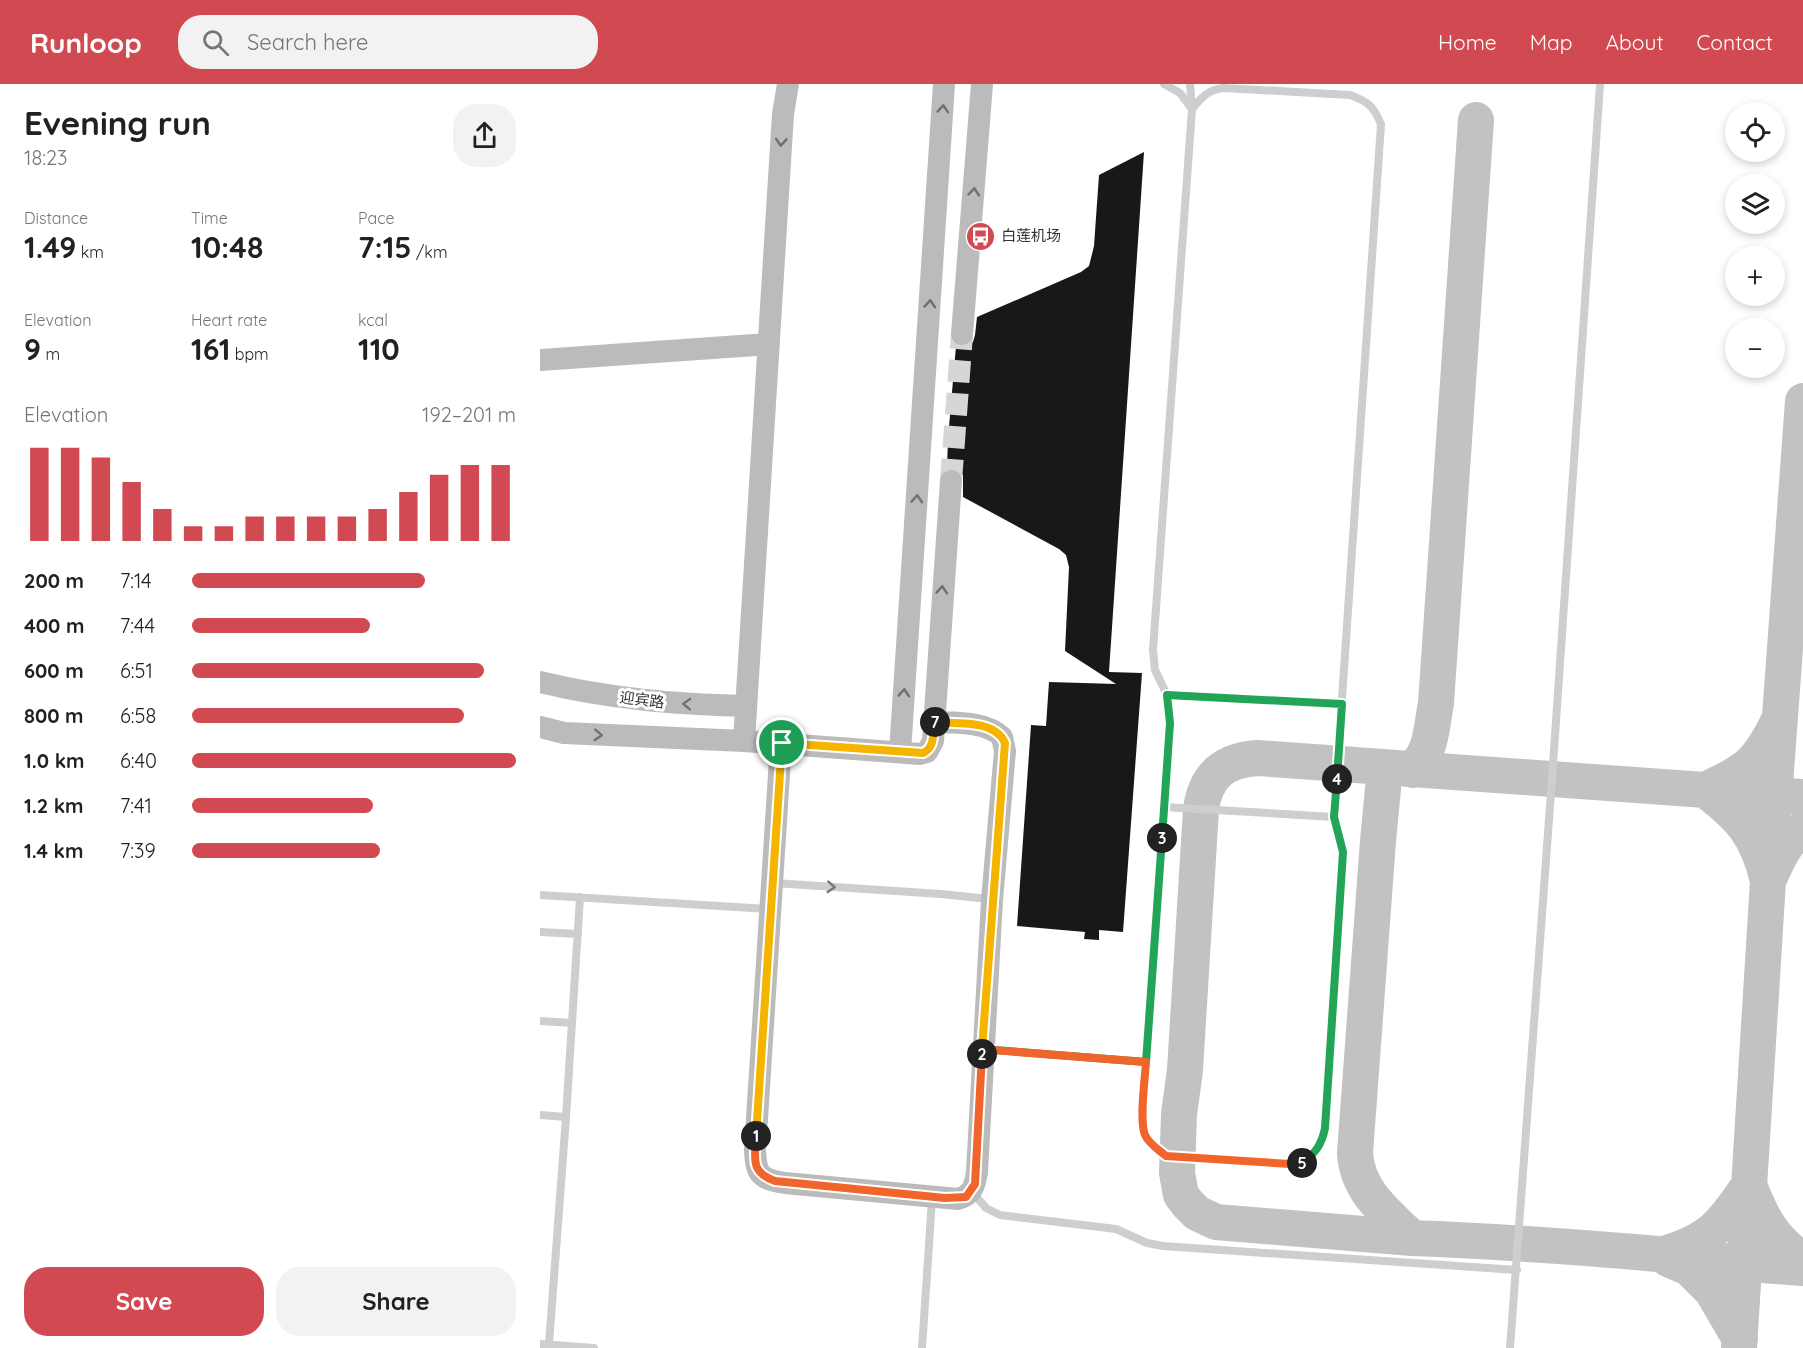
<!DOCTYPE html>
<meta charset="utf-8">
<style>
:root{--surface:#fff;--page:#f2f2f2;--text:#202124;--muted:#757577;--accent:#d14a51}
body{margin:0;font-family:Quicksand,"Noto Sans SC",sans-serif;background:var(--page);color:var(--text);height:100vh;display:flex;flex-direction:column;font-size:22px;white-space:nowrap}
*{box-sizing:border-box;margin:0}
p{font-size:20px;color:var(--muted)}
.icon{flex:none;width:33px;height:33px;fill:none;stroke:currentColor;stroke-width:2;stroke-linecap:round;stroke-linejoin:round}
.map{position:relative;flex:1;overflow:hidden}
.drawer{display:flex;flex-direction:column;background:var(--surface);width:540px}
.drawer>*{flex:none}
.fabs{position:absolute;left:1185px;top:18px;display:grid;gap:12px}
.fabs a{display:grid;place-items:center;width:60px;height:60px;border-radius:50%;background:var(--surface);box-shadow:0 3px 9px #0003;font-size:30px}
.pin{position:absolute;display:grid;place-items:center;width:51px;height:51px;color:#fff;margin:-26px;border:3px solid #fff;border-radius:50%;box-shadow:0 2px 6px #0007}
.km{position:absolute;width:30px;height:30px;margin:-15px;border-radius:50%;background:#222;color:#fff;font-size:16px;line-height:30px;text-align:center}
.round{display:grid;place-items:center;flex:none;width:63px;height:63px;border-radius:24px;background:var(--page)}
.overview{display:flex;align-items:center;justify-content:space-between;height:102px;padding:0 24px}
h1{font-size:33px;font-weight:800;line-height:45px}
.metrics{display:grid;grid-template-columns:repeat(3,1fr);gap:9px;height:102px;padding:6px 24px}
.metrics div{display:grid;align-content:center}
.metrics b{font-size:30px;font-weight:800}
.metrics small{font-size:16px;font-weight:400}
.metrics p{font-size:16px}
.chart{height:168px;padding:12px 24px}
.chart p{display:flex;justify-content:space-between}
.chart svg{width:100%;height:108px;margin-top:6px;stroke:var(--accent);stroke-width:6}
.cta{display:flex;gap:12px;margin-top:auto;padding:12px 24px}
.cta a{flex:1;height:69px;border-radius:24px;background:var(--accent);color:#fff;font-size:24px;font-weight:800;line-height:69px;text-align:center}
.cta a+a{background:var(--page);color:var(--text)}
ul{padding:0 24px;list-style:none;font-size:20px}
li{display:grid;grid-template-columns:96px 72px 1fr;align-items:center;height:45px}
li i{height:15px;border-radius:8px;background:var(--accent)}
header{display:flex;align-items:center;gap:36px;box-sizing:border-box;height:84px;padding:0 30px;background:var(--accent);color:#fff}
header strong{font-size:28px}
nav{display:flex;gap:33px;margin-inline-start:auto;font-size:21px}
.search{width:420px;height:54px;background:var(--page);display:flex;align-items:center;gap:15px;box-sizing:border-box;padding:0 21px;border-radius:24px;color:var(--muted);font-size:22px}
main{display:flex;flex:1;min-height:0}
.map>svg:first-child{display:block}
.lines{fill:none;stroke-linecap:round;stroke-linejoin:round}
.taxiway{stroke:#c2c2c2;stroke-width:36}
.building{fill:#181818}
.secondary-tunnel{stroke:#d6d6d6;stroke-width:22;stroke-dasharray:22 11;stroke-linecap:butt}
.lane{stroke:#cecece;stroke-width:8}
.secondary{stroke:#bbb;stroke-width:22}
.oneway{stroke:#6f6f6f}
.oneway2{stroke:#787878}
.split-1-casing{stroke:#fff;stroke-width:12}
.split-2-casing{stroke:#fff;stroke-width:12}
.split-3-casing{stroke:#fff;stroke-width:12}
.split-4-casing{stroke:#fff;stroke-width:12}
.split-5-casing{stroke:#fff;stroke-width:12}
.split-6-casing{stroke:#fff;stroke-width:12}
.split-7-casing{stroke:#fff;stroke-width:12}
.split-8-casing{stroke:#fff;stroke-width:12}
.split-1{stroke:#f5b400;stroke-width:8}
.split-2{stroke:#f0652b;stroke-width:8}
.split-3{stroke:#22a559;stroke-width:8}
.split-4{stroke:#22a559;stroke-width:8}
.split-5{stroke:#22a559;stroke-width:8}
.split-6{stroke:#f0652b;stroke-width:8}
.split-7{stroke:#f5b400;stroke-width:8}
.split-8{stroke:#f5b400;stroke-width:8}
.labels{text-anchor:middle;stroke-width:6;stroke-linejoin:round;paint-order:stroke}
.poi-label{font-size:15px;fill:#313131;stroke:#fff;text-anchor:start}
.street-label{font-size:15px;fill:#313131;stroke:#fff}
</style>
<header>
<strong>Runloop</strong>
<div class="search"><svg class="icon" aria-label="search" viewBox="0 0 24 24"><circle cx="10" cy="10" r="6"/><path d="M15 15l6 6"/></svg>Search here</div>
<nav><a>Home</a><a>Map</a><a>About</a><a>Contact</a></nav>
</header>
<main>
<section class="drawer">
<div class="overview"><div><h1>Evening run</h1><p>18:23</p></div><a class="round"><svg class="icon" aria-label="share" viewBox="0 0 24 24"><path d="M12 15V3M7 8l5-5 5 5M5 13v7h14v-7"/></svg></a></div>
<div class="metrics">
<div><p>Distance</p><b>1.49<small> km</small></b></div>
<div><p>Time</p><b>10:48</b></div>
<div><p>Pace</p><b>7:15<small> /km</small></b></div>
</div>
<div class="metrics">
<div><p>Elevation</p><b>9<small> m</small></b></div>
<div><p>Heart rate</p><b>161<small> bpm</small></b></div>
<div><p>kcal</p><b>110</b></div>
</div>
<div class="chart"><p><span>Elevation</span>192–201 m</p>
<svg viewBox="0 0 160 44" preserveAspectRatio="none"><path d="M5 44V6M15 44V6M25 44V10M35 44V20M45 44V31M55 44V38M65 44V38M75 44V34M85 44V34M95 44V34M105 44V34M115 44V31M125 44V24M135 44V17M145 44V13M155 44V13"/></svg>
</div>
<ul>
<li><b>200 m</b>7:14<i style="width:72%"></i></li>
<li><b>400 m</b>7:44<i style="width:55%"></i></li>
<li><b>600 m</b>6:51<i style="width:90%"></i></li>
<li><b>800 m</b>6:58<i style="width:84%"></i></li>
<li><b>1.0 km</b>6:40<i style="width:100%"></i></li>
<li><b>1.2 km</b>7:41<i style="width:56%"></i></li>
<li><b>1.4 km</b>7:39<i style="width:58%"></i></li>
</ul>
<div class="cta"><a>Save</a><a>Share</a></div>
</section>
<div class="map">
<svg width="1263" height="1264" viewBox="0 0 1263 1264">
<rect width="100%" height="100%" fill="#fff"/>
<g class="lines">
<!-- taxiway -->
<path class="taxiway" d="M1238,638C1217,681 1207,686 1165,706C1202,734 1217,751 1228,797C1237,777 1245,757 1263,745
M845,684L838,757L815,1069C817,1107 846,1129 872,1154C954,1157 1036,1163 1118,1170C1166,1175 1214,1181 1263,1184
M873,686C892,666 891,646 896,619L936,36
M872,1154L676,1138L657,1129L648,1120L641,1111L637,1089L639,1030L645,986L661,725C666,691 684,676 718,674L1263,713
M1123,1170C1170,1157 1183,1140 1209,1101C1222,1134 1232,1155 1263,1176
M1128,1175L1149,1184L1172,1207L1200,1255
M1199,1264L1228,797L1263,317"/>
</g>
<!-- building -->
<path class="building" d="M604,68L569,588L602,589L583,848L559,846V856L544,855L545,848L477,842L491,641L506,642L509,598L576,600L525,567L529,483L526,471L519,465L423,413V391L418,386L407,384L408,354L416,262H427L433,258L435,251L437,233L541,188L549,182L554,162L559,91Z"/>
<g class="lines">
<!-- secondary-tunnel -->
<path class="secondary-tunnel" d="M411,397L422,250"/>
<!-- lane -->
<path class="lane" d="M624,0L640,9L652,25
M650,0L652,23
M683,4L810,11C829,18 833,22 841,40L794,733L803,768L785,1044C781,1064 771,1077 750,1080L626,1072C614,1062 606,1055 602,1040L630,639L627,611L615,586L613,566L652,25C662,13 668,6 683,4Z
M627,611L802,620
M624,723L794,733
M234,799L401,810L449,815
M0,811L227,825
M0,848L38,850
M0,937L32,939
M446,965L606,978
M0,1031L26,1033L9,1260
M26,1033L40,813
M432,1108L446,1124L460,1131L576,1145L607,1159L623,1162L977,1186
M0,1260L54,1264
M382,1264L392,1116
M970,1264L1012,695L1060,0"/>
<!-- secondary -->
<path class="secondary" d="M422,250L442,0
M0,276L229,260
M0,598C69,615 135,620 206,622
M0,643L24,649L204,657L380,670L387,668L393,657L411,397
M204,657L243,30L248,0
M241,659L215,1066C216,1091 220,1095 245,1099L418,1115C432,1111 435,1102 437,1088L452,816L465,667L462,653C446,637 415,639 394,638
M360,668L404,0"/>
</g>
<!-- one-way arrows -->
<defs><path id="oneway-chevron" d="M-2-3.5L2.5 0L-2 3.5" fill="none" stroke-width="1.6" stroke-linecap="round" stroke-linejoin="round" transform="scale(1.5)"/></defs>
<g class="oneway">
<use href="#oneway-chevron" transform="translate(403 25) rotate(-86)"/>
<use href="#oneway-chevron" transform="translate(241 58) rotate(94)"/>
<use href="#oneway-chevron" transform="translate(434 108) rotate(-85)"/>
<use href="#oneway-chevron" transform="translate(390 220) rotate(-86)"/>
<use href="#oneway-chevron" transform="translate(377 415) rotate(-86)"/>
<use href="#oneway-chevron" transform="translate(402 506) rotate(-86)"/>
<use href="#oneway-chevron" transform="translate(364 609) rotate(-86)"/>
<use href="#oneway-chevron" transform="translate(147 620) rotate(-178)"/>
<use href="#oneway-chevron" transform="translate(58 651) rotate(3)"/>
</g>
<use class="oneway2" href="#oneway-chevron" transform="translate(291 803) rotate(4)"/>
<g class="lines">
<defs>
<path id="split-1" d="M216,1052L242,659"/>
<path id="split-2" d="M216,1052C215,1075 210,1088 235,1097L405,1114L426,1113L435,1100L442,970"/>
<path id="split-3" d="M442,970V965L606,978L622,754"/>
<path id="split-4" d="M622,754L630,639L627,611L802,620L797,695"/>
<path id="split-5" d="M762,1079C775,1070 782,1060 785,1044L803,768L794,733L797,695"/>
<path id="split-6" d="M452,966L606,978C605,995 599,1037 605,1051C609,1060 619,1066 626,1072L750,1080L762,1079"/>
<path id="split-7" d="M395,638C416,640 455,635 465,659L442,965L452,966"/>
<path id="split-8" d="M242,659L383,669C396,663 392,648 395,638"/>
</defs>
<!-- split-1 casing -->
<use href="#split-1" class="split-1-casing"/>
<!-- split-2 casing -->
<use href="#split-2" class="split-2-casing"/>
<!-- split-3 casing -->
<use href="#split-3" class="split-3-casing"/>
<!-- split-4 casing -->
<use href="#split-4" class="split-4-casing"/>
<!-- split-5 casing -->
<use href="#split-5" class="split-5-casing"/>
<!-- split-6 casing -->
<use href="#split-6" class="split-6-casing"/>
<!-- split-7 casing -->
<use href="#split-7" class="split-7-casing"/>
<!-- split-8 casing -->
<use href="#split-8" class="split-8-casing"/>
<!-- split-1 -->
<use href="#split-1" class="split-1"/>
<!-- split-2 -->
<use href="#split-2" class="split-2"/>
<!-- split-3 -->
<use href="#split-3" class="split-3"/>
<!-- split-4 -->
<use href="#split-4" class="split-4"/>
<!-- split-5 -->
<use href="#split-5" class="split-5"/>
<!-- split-6 -->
<use href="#split-6" class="split-6"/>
<!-- split-7 -->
<use href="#split-7" class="split-7"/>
<!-- split-8 -->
<use href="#split-8" class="split-8"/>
</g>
<!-- icons -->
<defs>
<symbol id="bus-disc" viewBox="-11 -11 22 22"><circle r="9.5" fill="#d14a51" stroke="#fff"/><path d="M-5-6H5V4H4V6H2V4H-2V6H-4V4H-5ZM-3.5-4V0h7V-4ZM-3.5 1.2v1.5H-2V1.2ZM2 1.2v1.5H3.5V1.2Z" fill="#fff"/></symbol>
</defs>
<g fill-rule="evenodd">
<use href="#bus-disc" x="424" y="136" width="33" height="33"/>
</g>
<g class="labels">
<!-- poi labels -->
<g class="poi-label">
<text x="461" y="157">白莲机场</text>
</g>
<!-- street labels -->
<g class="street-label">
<text transform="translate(102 616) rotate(7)" y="5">迎宾路</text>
</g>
</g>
</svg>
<div class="fabs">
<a><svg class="icon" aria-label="locate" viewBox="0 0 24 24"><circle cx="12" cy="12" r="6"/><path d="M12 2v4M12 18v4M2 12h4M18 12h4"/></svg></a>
<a><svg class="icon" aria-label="layers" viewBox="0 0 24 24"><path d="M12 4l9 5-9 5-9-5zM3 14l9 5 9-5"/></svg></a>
<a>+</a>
<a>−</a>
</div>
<div class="pin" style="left:242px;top:659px;background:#1e9e55"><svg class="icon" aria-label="arrive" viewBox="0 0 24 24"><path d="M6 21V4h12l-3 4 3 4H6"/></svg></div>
<b class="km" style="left:216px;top:1052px">1</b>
<b class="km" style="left:442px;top:970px">2</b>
<b class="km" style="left:622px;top:754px">3</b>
<b class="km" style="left:797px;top:695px">4</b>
<b class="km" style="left:762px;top:1079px">5</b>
<b class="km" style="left:395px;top:638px">7</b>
</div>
</main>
